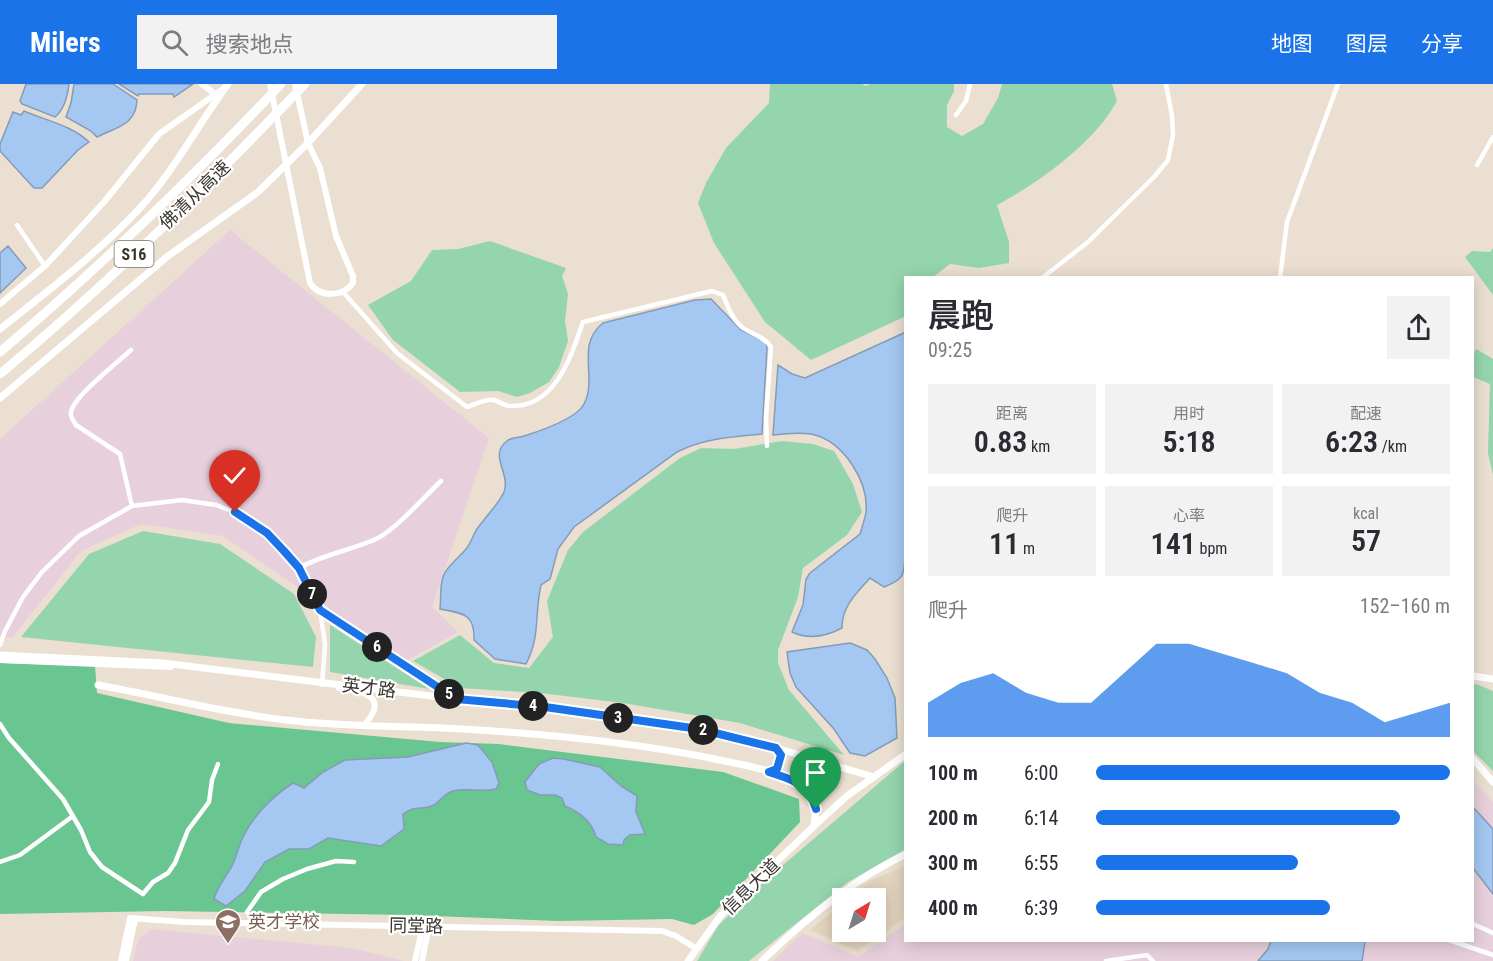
<!DOCTYPE html>
<html lang="zh">
<meta charset="utf-8">
<style>
:root{--surface:#fff;--page:#f2f2f3;--text:#2b2b33;--muted:#7c7c81;--accent:#1a73e8}
body{margin:0;font-family:"Roboto Condensed","Noto Sans SC",sans-serif;background:var(--page);color:var(--text);height:100vh;display:flex;flex-direction:column;font-size:22px;white-space:nowrap}
*{box-sizing:border-box;margin:0}
p{font-size:20px;color:var(--muted)}
.icon{flex:none;width:33px;height:33px;fill:none;stroke:currentColor;stroke-width:2;stroke-linecap:round;stroke-linejoin:round}
.map{position:relative;flex:1;overflow:hidden}
.details{position:absolute;left:904px;top:192px;width:570px;height:666px;display:flex;flex-direction:column;background:var(--surface);border-radius:0px;box-shadow:0 3px 15px #0003}
.details>*{flex:none}
.needle{width:39px;rotate:38deg}
.tools{position:absolute;left:832px;top:804px;display:grid;gap:12px}
.tools a{display:grid;place-items:center;width:54px;height:54px;border-radius:0px;background:var(--surface);box-shadow:0 3px 15px #0003;font-size:30px}
.pin{position:absolute;display:grid;place-items:center;width:51px;height:51px;color:#fff;margin:-62px -26px;border-radius:50% 50% 50% 0;rotate:-45deg;box-shadow:0 0 6px #0007}
.pin .icon{rotate:45deg}
.km{position:absolute;width:30px;height:30px;margin:-15px;border-radius:50%;background:#222;color:#fff;font-size:16px;line-height:30px;text-align:center}
.round{display:grid;place-items:center;flex:none;width:63px;height:63px;border-radius:0px;background:var(--page)}
.headline{display:flex;align-items:center;justify-content:space-between;height:102px;padding:0 24px}
h1{font-size:33px;font-weight:600;line-height:45px}
.figures{display:grid;grid-template-columns:repeat(3,1fr);gap:9px;height:102px;padding:6px 24px}
.figures div{display:grid;align-content:center;border-radius:0px;background:var(--page);text-align:center}
.figures b{font-size:30px;font-weight:600}
.figures small{font-size:16px;font-weight:400}
.figures p{font-size:16px}
.chart{height:168px;padding:12px 24px}
.chart p{display:flex;justify-content:space-between}
.chart svg{width:100%;height:108px;margin-top:6px;fill:var(--accent);opacity:.7}
ul{padding:0 24px;list-style:none;font-size:20px}
li{display:grid;grid-template-columns:96px 72px 1fr;align-items:center;height:45px}
li i{height:15px;border-radius:8px;background:var(--accent)}
header{display:flex;align-items:center;gap:36px;box-sizing:border-box;height:84px;padding:0 30px;background:var(--accent);color:#fff}
header strong{font-size:28px}
nav{display:flex;gap:33px;margin-inline-start:auto;font-size:21px}
.search{width:420px;height:54px;background:var(--page);display:flex;align-items:center;gap:15px;box-sizing:border-box;padding:0 21px;border-radius:0px;color:var(--muted);font-size:22px}
.map>svg:first-child{display:block}
.built{fill:#e3d4bf}
.education{fill:#e7d0dc}
.green{fill:#95d5ad}
.forest{fill:#6ac690}
.water{fill:#a4c8f2;stroke:#849cb8;stroke-width:1.5}
.lines{fill:none;stroke-linecap:round;stroke-linejoin:round}
.minor{stroke:#fff;stroke-width:4.5}
.tertiary{stroke:#fff;stroke-width:6}
.secondary{stroke:#fff;stroke-width:7}
.motorway{stroke:#fff;stroke-width:9}
.route-casing{stroke:#fff;stroke-width:12}
.route{stroke:#1a73e8;stroke-width:8}
.labels{text-anchor:middle;stroke-width:4.5;stroke-linejoin:round;paint-order:stroke}
.shield{fill:#fff;stroke:#74726d;stroke-width:1.5}
.shield-label{font-size:16px;font-weight:bold;fill:#39352f}
.street-label{font-size:18px;fill:#39352f;stroke:#fff}
.education-label{font-size:18px;fill:#785e54;stroke:#fff;text-anchor:start}
</style>
<header>
<strong>Milers</strong>
<div class="search"><svg class="icon" aria-label="search" viewBox="0 0 24 24"><circle cx="10" cy="10" r="6"/><path d="M15 15l6 6"/></svg>搜索地点</div>
<nav><a>地图</a><a>图层</a><a>分享</a></nav>
</header>
<div class="map">
<svg width="1493" height="877" viewBox="0 0 1493 877">
<rect width="100%" height="100%" fill="#eadfd0"/>
<!-- built -->
<path class="built" d="M906,782V833L857,867L810,846L843,819V848H876V814H849L872,796Z"/>
<!-- education -->
<path class="education" d="M230,146L489,354L432,523L458,548L406,577L223,452L141,440L81,467L12,554L0,552V355Z
M1473,697L1493,718V877H773L802,849L858,873L906,840V856H1473Z
M151,845L352,864L403,877H133L138,856Z"/>
<!-- green -->
<path class="green" d="M770,0H862L866,2L870,0H954V7L947,21V43L962,52L983,40L998,14L1002,0H1112L1117,17C1095,58 1039,99 997,121L1009,158V179L979,184L950,180L933,193L906,194V232L811,276L765,238L714,159L698,119L706,99L726,64L769,19Z
M490,157L566,184L562,192L568,210L565,237L568,257L559,283L549,298L530,309L517,313L498,307L460,308L393,256L368,221L411,197L432,166L458,165Z
M1493,164V211L1465,173L1472,167L1490,168Z
M1476,265L1493,275V391L1488,369L1490,300L1473,293V273Z
M782,357L813,360L834,367L853,400L862,428L847,451L803,484L798,513L778,566V579L789,606L844,671L740,639L623,619L540,609L460,604L413,577L460,551L494,579L529,584L553,553L547,517L568,466L583,448L680,374L701,364L734,365Z
M143,447L220,460L294,510L316,553L313,583L21,553L89,470Z
M330,541L429,605L330,588Z
M1476,600L1493,607V687L1473,667V602Z
M906,676V765L848,798L749,877H697L718,842L756,804Z"/>
<!-- forest -->
<path class="forest" d="M0,579L95,582L97,609L229,639L440,658L499,660L723,688L799,715L800,738L713,830L694,841L672,835L558,837L410,831L165,827L0,830Z"/>
<!-- water -->
<path class="water" d="M26,0H69C68,11 64,26 55,33L22,20L20,17Z
M74,0H113L137,16C136,41 117,43 97,53L91,47L66,33L71,19Z
M119,0H193L174,13L173,10H139L138,12Z
M24,27C45,36 73,42 89,58L78,66L42,104H34L0,67V60L13,28L21,31Z
M8,162L26,184L0,209V169Z
M711,215L741,246L766,258L767,264L762,350C732,353 705,354 677,368L574,443L558,465L550,495L541,501C534,531 541,551 526,580L495,575L474,556C475,530 463,529 440,525C441,516 440,506 442,497C444,484 458,475 466,465C471,459 473,451 477,445C485,433 498,421 504,408C511,390 488,371 507,357C511,353 518,354 524,352C540,347 576,335 584,320C598,294 575,261 603,239L695,216Z
M906,248V467C903,490 907,494 884,503L870,494C856,510 842,522 842,544C825,553 809,556 792,548L803,521L806,495L810,489L860,450C862,443 865,435 866,428C869,398 844,359 815,351C803,347 786,350 773,351L778,281L792,290L805,294Z
M850,559L867,566L875,575L887,594L895,614L897,654L865,672L850,669L834,645L796,603L790,589L787,568Z
M466,659L478,661L492,678L499,699L496,705C481,709 467,703 453,707C445,709 441,716 434,721C423,727 416,720 403,730L404,745L381,762L328,754L309,765H289L265,778L245,807L226,822L214,815C217,803 226,793 232,782C237,772 239,760 244,751C255,730 273,712 293,699L304,704L323,688L345,676L408,673Z
M553,674L564,675L600,683L621,702L637,712L636,728L645,750L630,751L624,756L623,761L608,760L596,753C592,737 579,728 565,722L562,714L555,711H540L527,706L525,698L539,680Z
M1473,723L1493,745V810L1473,784Z
M1271,857L1365,856V858L1362,877H1258L1268,865Z"/>
<g class="lines">
<!-- minor -->
<path class="minor" d="M956,31L966,17L970,0
M1477,81L1493,53
M17,141L45,182
M1042,194L1088,158L1155,92L1168,76L1173,51L1172,32L1166,0
M1280,194L1287,138L1338,0
M343,208L397,269L467,323C474,321 486,314 494,316C500,318 505,322 511,322C556,323 571,272 583,238L712,207L723,211C728,222 732,236 743,244C752,250 765,253 771,263L766,333L767,362
M131,266C118,278 73,313 71,328C70,333 73,336 76,341L120,370L132,422
M299,484C324,470 353,466 378,454C396,445 425,412 441,397
M0,561L5,547L23,513L42,488L79,452L132,422L182,416L216,421L235,428L267,449L299,484L320,526L325,560L322,601
M0,640L9,654L63,715L81,746L90,768L102,783L143,810L153,798L168,789L175,779L188,746L209,718L212,696L218,680
M0,778L20,771L73,732
M247,828L261,808L283,795L307,785L336,777L354,778
M1473,840L1493,849
M1449,856L1493,871
M1106,877L1147,871L1153,877"/>
<!-- tertiary -->
<path class="tertiary" d="M202,0L215,10
M270,0L310,199C320,214 343,213 353,199V192L336,152L320,84L308,59L295,0
M0,220L45,182L104,118L159,50L223,5
M0,576L171,583
M339,604C364,607 389,613 365,640
M121,877L130,834L184,838L662,847L676,852L697,865
M126,877L135,835
M415,877L423,842
M422,877L429,842"/>
<!-- secondary -->
<path class="secondary" d="M0,245C48,207 98,169 140,124C174,87 198,41 228,0
M0,314L168,172L258,108L308,59L362,0
M320,526L454,613
M0,571L163,579L480,618L545,623L699,645L776,664L874,693
M1473,592L1493,595
M98,601C163,613 230,630 295,637C350,643 407,642 463,645C547,650 632,658 715,675C742,681 784,687 805,704C817,713 816,728 814,742
M1473,675L1493,698
M769,688L777,685L781,671L776,664
M688,877L721,831L814,742L847,712L906,670
M762,877C805,835 852,796 906,770"/>
<!-- motorway -->
<path class="motorway" d="M0,268C99,184 192,94 281,0
M0,290C108,200 208,101 305,0"/>
</g>
<g class="lines">
<defs>
<path id="route" d="M235,428L267,449L284,467L299,484L320,526L456,615L545,623L699,645L776,664L781,671L777,685L769,688C792,696 809,699 816,725"/>
</defs>
<!-- route casing -->
<use href="#route" class="route-casing"/>
<!-- route -->
<use href="#route" class="route"/>
</g>
<!-- icons -->
<defs>
<symbol id="school-pin" viewBox="-11 -11 22 30"><path d="M0 17L-7.5 6A9.5 9.5 0 1 1 7.5 6Z" fill="#8d6e63" stroke="#fff"/><path d="M0-5L7-2L0 1L-7-2ZM-4 1L0 2.5L4 1V4Q0 6-4 4Z" fill="#fff"/></symbol>
</defs>
<g fill-rule="evenodd">
<use href="#school-pin" x="213" y="823" width="30" height="40"/>
</g>
<g class="labels">
<!-- shield labels -->
<rect class="shield" x="114.5" y="157" width="39" height="26" rx="4.5"/>
<g class="shield-label">
<text x="134" y="176">S16</text>
</g>
<!-- street labels -->
<g class="street-label">
<text transform="translate(195 111) rotate(-44)" y="6">佛清从高速</text>
<text transform="translate(369 604) rotate(7)" y="6">英才路</text>
<text transform="translate(751 803) rotate(-44)" y="6">信息大道</text>
<text transform="translate(416 842) rotate(1)" y="6">同堂路</text>
</g>
<!-- education labels -->
<g class="education-label">
<text x="248" y="844">英才学校</text>
</g>
</g>
</svg>
<div class="tools">
<a><svg class="needle" viewBox="-14 -14 28 28"><path d="M0-13l5 13h-10z" fill="#e53935"/><path d="M0 13l5-13h-10z" fill="#7c7c81"/></svg></a>
</div>
<div class="pin" style="left:816px;top:725px;background:#1e9e55"><svg class="icon" aria-label="arrive" viewBox="0 0 24 24"><path d="M6 21V4h12l-3 4 3 4H6"/></svg></div>
<div class="pin" style="left:235px;top:428px;background:#d93025"><svg class="icon" aria-label="check" viewBox="0 0 24 24"><path d="M5 12l5 5 9-10"/></svg></div>
<b class="km" style="left:703px;top:646px">2</b>
<b class="km" style="left:618px;top:634px">3</b>
<b class="km" style="left:533px;top:622px">4</b>
<b class="km" style="left:449px;top:610px">5</b>
<b class="km" style="left:377px;top:563px">6</b>
<b class="km" style="left:312px;top:510px">7</b>
<section class="details">
<div class="headline"><div><h1>晨跑</h1><p>09:25</p></div><a class="round"><svg class="icon" aria-label="share" viewBox="0 0 24 24"><path d="M12 15V3M7 8l5-5 5 5M5 13v7h14v-7"/></svg></a></div>
<div class="figures">
<div><p>距离</p><b>0.83<small> km</small></b></div>
<div><p>用时</p><b>5:18</b></div>
<div><p>配速</p><b>6:23<small> /km</small></b></div>
</div>
<div class="figures">
<div><p>爬升</p><b>11<small> m</small></b></div>
<div><p>心率</p><b>141<small> bpm</small></b></div>
<div><p>kcal</p><b>57</b></div>
</div>
<div class="chart"><p><span>爬升</span>152–160 m</p>
<svg viewBox="0 0 160 44" preserveAspectRatio="none"><path d="M0 44V30L10 22L20 18L30 26L40 30L50 30L60 18L70 6L80 6L90 10L100 14L110 18L120 26L130 30L140 38L150 34L160 30V44z"/></svg>
</div>
<ul>
<li><b>100 m</b>6:00<i style="width:100%"></i></li>
<li><b>200 m</b>6:14<i style="width:86%"></i></li>
<li><b>300 m</b>6:55<i style="width:57%"></i></li>
<li><b>400 m</b>6:39<i style="width:66%"></i></li>
</ul>
</section>
</div>
